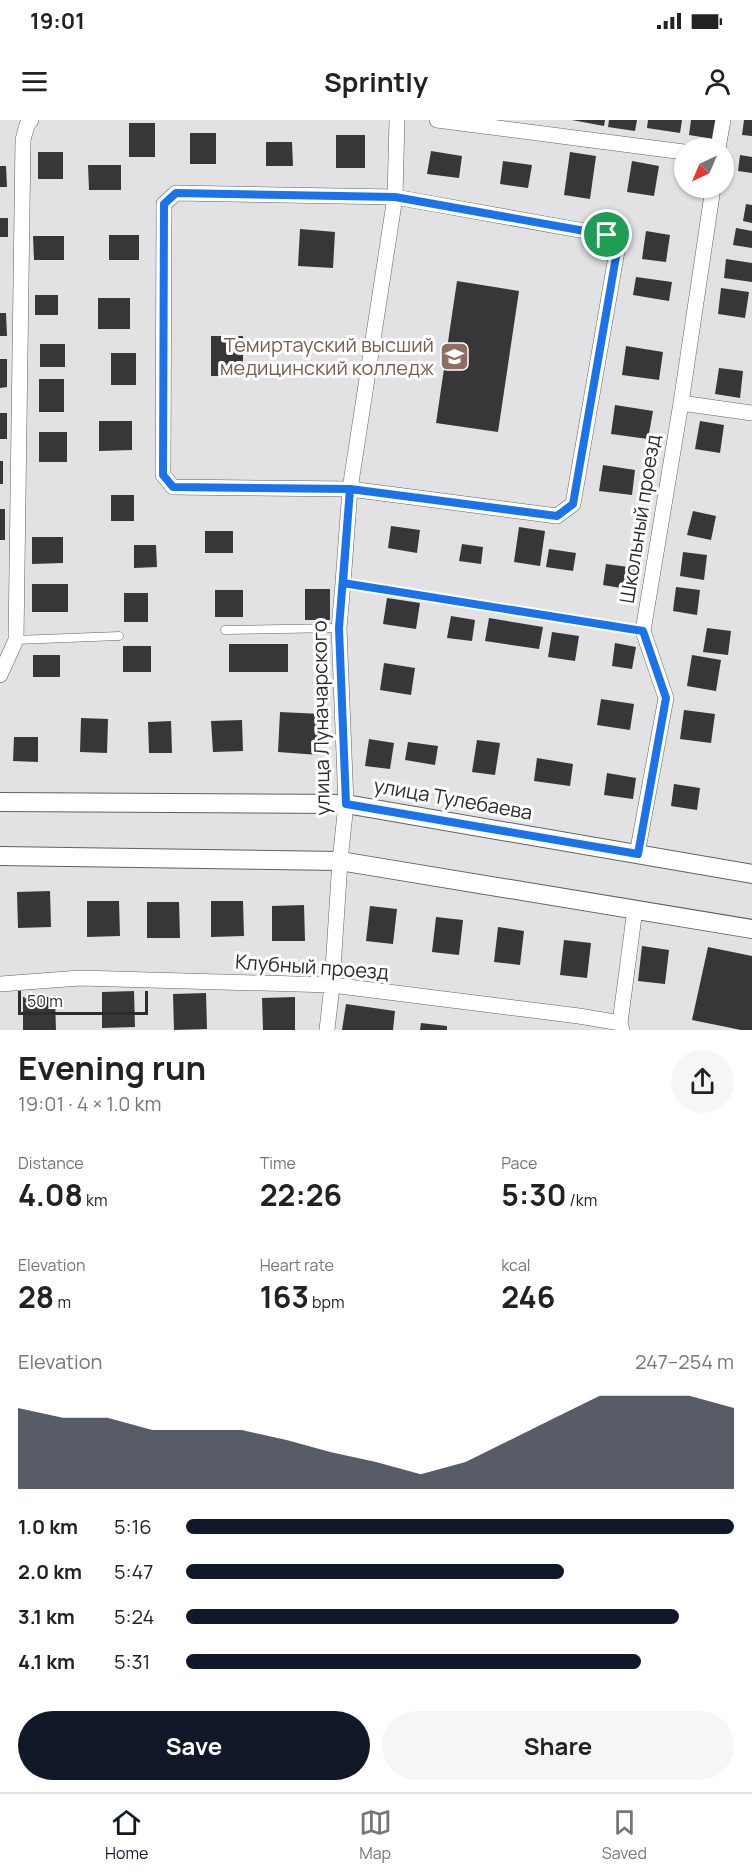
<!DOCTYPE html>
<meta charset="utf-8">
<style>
:root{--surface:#fff;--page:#f6f6f6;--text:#222;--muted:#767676;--line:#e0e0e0;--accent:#111827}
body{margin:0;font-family:Manrope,sans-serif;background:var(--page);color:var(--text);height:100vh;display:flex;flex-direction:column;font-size:22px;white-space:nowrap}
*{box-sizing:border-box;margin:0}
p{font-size:20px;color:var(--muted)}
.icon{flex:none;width:33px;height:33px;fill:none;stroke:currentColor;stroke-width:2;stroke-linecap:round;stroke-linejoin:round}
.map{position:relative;height:910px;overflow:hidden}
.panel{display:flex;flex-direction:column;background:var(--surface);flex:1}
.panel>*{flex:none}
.needle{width:39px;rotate:224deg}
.buttons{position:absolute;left:674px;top:18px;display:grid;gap:12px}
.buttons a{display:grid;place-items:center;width:60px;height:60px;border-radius:50%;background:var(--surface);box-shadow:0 2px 4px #0004;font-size:30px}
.scale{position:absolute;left:18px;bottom:15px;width:130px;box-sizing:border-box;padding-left:6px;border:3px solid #2c2c2d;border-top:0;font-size:16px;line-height:21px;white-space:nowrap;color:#2c2c2d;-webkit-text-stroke:4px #fff;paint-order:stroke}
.pin{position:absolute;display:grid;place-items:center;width:51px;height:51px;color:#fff;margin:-26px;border:3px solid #fff;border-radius:50%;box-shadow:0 2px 6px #0007}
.round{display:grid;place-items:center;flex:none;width:63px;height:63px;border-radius:32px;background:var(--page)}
.headline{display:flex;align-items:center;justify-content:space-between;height:102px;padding:0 18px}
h1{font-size:33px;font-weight:700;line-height:45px}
.metrics{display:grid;grid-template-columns:repeat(3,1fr);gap:9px;height:102px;padding:6px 18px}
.metrics div{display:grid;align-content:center}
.metrics b{font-size:30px;font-weight:700}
.metrics small{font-size:16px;font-weight:400}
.metrics p{font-size:16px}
.chart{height:168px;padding:12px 18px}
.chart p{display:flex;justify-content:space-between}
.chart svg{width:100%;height:108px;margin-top:6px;fill:var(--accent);opacity:.7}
.primary-button{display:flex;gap:12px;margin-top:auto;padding:12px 18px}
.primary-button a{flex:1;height:69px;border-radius:36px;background:var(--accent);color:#fff;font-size:24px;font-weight:700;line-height:69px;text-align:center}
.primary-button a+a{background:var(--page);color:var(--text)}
ul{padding:0 18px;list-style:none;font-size:20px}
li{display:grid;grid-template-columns:96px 72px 1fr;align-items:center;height:45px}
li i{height:15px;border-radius:8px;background:var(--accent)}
.status{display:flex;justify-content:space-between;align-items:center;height:42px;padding:0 30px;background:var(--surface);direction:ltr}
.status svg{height:16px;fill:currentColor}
header{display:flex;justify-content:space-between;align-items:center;height:78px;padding:0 18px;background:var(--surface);font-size:27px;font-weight:700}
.tabs{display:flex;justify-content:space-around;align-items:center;height:84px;border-top:2px solid var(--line);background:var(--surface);font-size:16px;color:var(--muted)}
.tabs a{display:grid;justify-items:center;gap:3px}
.tabs .on{color:var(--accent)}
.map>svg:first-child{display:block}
.building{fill:#373739}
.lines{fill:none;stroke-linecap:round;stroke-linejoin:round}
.service-casing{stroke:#606163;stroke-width:9}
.minor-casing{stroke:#606163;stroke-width:16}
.tertiary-casing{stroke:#606163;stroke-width:20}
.service{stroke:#fff;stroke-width:8}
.minor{stroke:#fff;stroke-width:15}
.tertiary{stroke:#fff;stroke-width:18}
.route-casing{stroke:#fff;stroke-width:12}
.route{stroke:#1a73e8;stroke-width:8}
.labels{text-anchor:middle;stroke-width:6;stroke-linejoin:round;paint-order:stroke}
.education-label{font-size:20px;fill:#785e54;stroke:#fff;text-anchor:end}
.street-label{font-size:20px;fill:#2c2c2d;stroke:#fff}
</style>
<div class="status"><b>19:01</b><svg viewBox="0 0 49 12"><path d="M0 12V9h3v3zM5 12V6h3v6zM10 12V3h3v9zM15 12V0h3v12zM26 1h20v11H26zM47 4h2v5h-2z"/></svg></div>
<header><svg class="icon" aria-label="menu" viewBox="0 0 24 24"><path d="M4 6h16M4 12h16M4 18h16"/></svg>Sprintly<svg class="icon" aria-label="person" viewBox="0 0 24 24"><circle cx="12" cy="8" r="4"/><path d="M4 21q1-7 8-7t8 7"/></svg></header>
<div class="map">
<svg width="752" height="910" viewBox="0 0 752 910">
<rect width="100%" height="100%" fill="#e2e2e5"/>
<!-- building -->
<path class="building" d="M572,0H605L604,6Z
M609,0H637L635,11L608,7Z
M648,0H682L680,13L647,8Z
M691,0H716L714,19L689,15Z
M744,0H752V16L742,15Z
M129,3H155V37H129Z
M190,13H216V44H190Z
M336,15H365V48H336Z
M266,22H292L293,46H266Z
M431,31L462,36L459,58L427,54Z
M38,32H63V59H38Z
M570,32L596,36L590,79L564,75Z
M740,35L752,37V53L738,51Z
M503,41L532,45L528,68L500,64Z
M632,41L659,46L654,76L627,72Z
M88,45H121V70H89Z
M0,46H6L7,67H0Z
M746,84L752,85V103L743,101Z
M0,98H8V117H0Z
M736,108L752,111V128L733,125Z
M300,109L335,112L333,148L298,146Z
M646,111L670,115L666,142L642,139Z
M109,115H139V140H109Z
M33,116H64V140H34Z
M726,139L752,143V162L724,158Z
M636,157L672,162L669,181L633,175Z
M457,161L519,171L498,312L436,303Z
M721,168L749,172L745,198L718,194Z
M35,175H58V195H35Z
M98,178H130V209H98Z
M0,193H6L7,216H0Z
M211,216H243V256H211Z
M40,224H65V247H40Z
M626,226L663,232L659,260L622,255Z
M111,233H136V265H111Z
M0,239H7V267L0,268Z
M719,248L743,251L740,278L715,274Z
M39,259H64V292H39Z
M615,285L653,291L648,319L611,314Z
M0,293H7V319H0Z
M99,301H132V330L99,331Z
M700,301L724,305L720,333L695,329Z
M39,312H67V342H39Z
M0,341H3V364H0Z
M603,345L635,350L632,375L599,371Z
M111,375H134V401H111Z
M0,389H5V420H0Z
M693,391L716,396L711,420L687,415Z
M391,406L420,410L417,433L388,428Z
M519,407L545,411L540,446L514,442Z
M205,411H233V433H205Z
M32,417H63V443L32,444Z
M462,424L483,427L481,444L459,441Z
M134,425H156L157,447L134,448Z
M549,429L576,433L573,451L546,447Z
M683,432L707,435L704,460L680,456Z
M606,444L636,448L633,470L603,465Z
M32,464H68V492H32Z
M676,467L700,470L697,495L673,491Z
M305,469H330V500H305Z
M215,470H243V497H215Z
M124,473H148V502H124Z
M387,478L420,483L416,509L383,504Z
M451,496L475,500L472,521L447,518Z
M489,498L543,507L539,529L485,521Z
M707,508L731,511L728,535L703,532Z
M552,512L579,516L575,541L548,537Z
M615,523L636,527L632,549L612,546Z
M229,524H288V552H229Z
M123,526H151V552H123Z
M33,535H60V557H33Z
M692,535L721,540L716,571L687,566Z
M384,543L415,548L411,575L380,570Z
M601,579L634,584L630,610L597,605Z
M684,590L715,594L711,623L680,619Z
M280,592L321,594L319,635L278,632Z
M81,598L108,599L107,633L80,632Z
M242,600L243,631L213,632L211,601Z
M171,601L172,633H149L148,602Z
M14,617H38V642L13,641Z
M369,619L394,623L390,649L365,646Z
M477,620L500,623L495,655L472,652Z
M408,622L438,626L435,645L405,640Z
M537,638L573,644L570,666L534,661Z
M607,653L636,658L633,679L604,675Z
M674,664L700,668L697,690L671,686Z
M50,771L51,807L18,808L17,772Z
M87,781H119L120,816L87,817Z
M211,781H243L244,816L211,817Z
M147,782H179L180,818H147Z
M304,785L305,821H272V786Z
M370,786L397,789L393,824L366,821Z
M436,797L463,800L459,835L432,832Z
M498,807L524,811L520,845L494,842Z
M564,820L591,823L587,858L560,855Z
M642,826L669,830L665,864L638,861Z
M708,827L752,836V910H741L692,900Z
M134,871L135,907L102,908V872Z
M206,873L207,909L174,910L173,874Z
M23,877H55L56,910H23Z
M295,877V910H263L262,878Z
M346,884L395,891L393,910H342Z
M421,903L447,906V910H420Z"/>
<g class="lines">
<defs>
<path id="service" d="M343,463L643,511
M225,510L339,508
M16,520L119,516"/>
<path id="minor" d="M437,0L684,32
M718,28L723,0
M176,73L395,77L607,115L617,131L573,384L557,396L350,369L173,367L163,355L164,84Z
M681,283L752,293
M0,555L16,520L23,20L27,5L31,0
M637,734L666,578L643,511L681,283L713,68
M0,864L80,858L332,865L579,896L620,903
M327,910L332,865L340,741L346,684L339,508L343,463L350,369L395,77L397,0
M622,910L620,903L635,789"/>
<path id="tertiary" d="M0,682L346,684L752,754
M0,736L340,741L752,809"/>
</defs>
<!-- service casing -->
<use href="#service" class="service-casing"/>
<!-- minor casing -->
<use href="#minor" class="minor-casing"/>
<!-- tertiary casing -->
<use href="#tertiary" class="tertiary-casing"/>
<!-- service -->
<use href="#service" class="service"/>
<!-- minor -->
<use href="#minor" class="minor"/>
<!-- tertiary -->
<use href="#tertiary" class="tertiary"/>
</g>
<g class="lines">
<defs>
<path id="route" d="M607,115L395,77L176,73L164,84L163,355L173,367L350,369L339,508L346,684L638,734L666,578L643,511L343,463L350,369L557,396L573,384L617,131L607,115"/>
</defs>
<!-- route casing -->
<use href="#route" class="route-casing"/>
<!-- route -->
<use href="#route" class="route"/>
</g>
<!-- icons -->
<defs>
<symbol id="university-square" viewBox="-11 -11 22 22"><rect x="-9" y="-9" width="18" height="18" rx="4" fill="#8d6e63" stroke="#fff"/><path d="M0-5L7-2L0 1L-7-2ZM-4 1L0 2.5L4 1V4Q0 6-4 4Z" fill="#fff"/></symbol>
</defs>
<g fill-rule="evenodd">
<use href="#university-square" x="438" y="220" width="33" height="33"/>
</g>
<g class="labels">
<!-- education labels -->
<g class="education-label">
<text x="434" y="232">Темиртауский высший<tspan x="434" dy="23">медицинский колледж</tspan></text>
</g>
<!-- street labels -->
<g class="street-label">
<text transform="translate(640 399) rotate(-81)" y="7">Школьный проезд</text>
<text transform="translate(321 598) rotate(-91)" y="7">улица Луначарского</text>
<text transform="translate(453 679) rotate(10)" y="7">улица Тулебаева</text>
<text transform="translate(312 847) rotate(4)" y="7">Клубный проезд</text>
</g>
</g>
</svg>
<div class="buttons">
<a><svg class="needle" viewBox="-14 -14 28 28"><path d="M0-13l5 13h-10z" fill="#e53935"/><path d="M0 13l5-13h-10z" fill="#767676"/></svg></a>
</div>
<div class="scale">50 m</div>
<div class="pin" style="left:607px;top:115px;background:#1e9e55"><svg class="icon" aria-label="arrive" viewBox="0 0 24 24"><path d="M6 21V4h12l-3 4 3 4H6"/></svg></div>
</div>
<section class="panel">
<div class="headline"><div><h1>Evening run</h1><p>19:01 · 4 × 1.0 km</p></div><a class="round"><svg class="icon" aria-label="share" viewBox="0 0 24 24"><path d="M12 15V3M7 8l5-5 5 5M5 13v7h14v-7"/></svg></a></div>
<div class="metrics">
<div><p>Distance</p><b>4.08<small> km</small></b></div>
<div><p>Time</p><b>22:26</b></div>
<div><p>Pace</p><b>5:30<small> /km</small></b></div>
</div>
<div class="metrics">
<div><p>Elevation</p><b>28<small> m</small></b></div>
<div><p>Heart rate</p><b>163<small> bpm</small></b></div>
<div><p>kcal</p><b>246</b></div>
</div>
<div class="chart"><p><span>Elevation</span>247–254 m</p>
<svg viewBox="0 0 160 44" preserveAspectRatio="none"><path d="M0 44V11L10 15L20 15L30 20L40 20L50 20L60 24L70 29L80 33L90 38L100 33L110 24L120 15L130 6L140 6L150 6L160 11V44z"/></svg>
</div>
<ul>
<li><b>1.0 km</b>5:16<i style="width:100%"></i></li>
<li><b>2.0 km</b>5:47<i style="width:69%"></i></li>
<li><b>3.1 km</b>5:24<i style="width:90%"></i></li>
<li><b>4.1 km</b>5:31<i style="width:83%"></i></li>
</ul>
<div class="primary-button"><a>Save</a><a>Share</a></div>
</section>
<nav class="tabs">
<a class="on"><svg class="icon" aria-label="home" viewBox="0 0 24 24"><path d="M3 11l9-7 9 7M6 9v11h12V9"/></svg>Home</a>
<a><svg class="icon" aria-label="map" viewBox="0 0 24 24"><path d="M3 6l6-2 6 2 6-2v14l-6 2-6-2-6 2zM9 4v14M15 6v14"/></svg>Map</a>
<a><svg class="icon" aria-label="saved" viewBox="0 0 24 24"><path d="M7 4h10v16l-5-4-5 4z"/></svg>Saved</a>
</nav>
